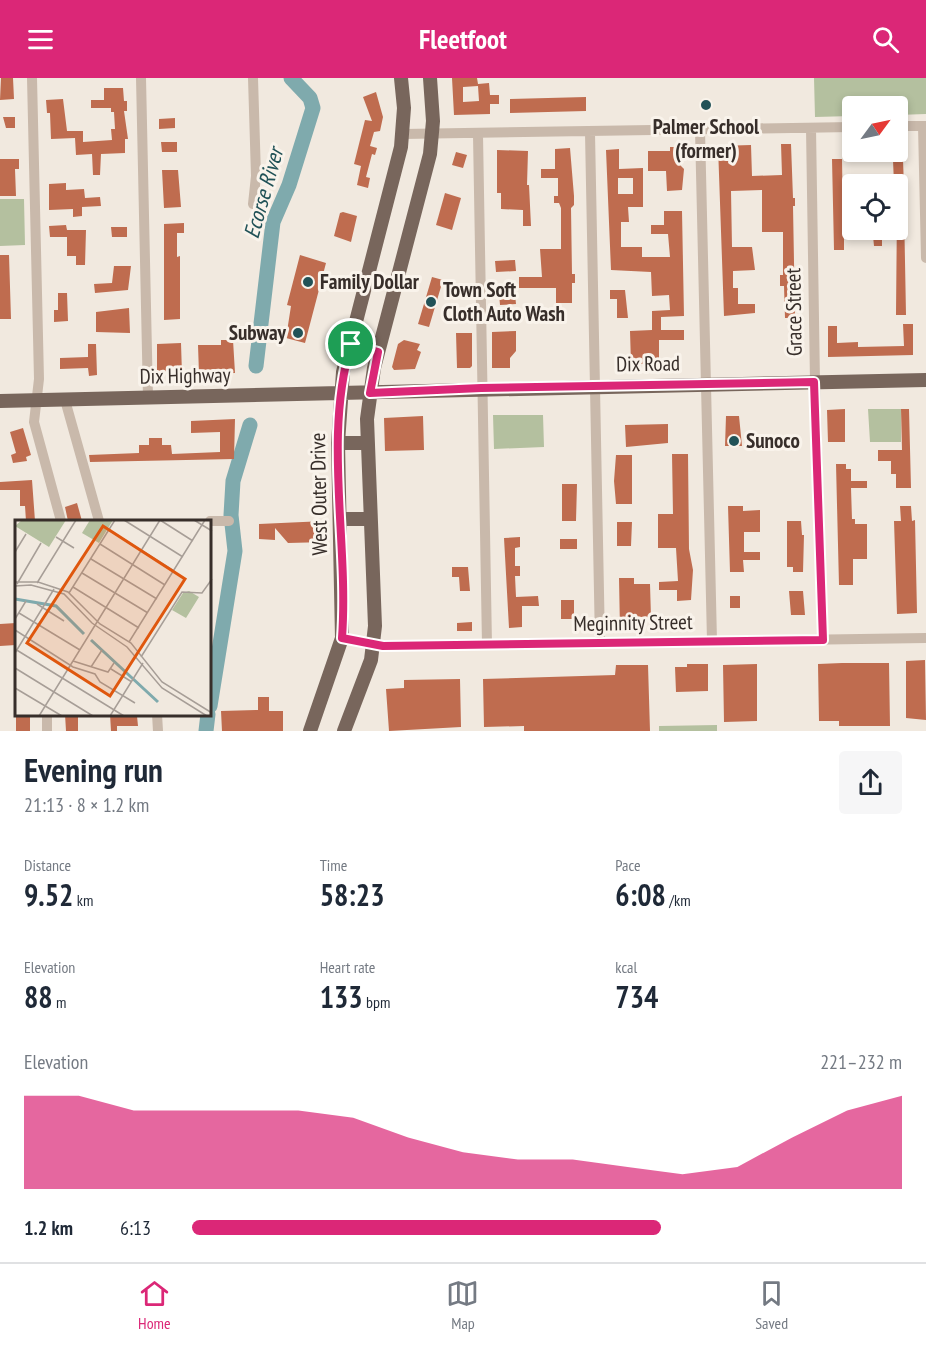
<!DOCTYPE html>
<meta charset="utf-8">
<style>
:root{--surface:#fff;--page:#f6f6f7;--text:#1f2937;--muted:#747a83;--line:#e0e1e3;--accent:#db2777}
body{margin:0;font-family:"PT Sans Narrow",sans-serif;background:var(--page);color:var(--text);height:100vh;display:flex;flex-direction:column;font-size:22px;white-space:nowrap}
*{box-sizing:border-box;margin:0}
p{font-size:20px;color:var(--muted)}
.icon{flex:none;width:33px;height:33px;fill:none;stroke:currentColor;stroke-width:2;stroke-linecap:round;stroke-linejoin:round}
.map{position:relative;height:653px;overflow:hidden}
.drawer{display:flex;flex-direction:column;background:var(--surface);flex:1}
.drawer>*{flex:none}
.needle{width:39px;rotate:57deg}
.controls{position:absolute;left:842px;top:18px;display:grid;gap:12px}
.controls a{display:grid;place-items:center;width:66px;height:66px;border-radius:6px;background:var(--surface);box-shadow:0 3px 9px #0003;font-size:30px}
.pin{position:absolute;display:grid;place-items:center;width:51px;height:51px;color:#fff;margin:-26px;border:3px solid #fff;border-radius:50%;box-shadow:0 2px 6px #0007}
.round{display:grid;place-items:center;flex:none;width:63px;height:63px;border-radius:6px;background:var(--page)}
.headline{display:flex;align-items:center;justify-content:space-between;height:102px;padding:0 24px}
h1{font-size:33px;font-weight:700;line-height:45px}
.figures{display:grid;grid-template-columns:repeat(3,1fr);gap:9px;height:102px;padding:6px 24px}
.figures div{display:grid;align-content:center}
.figures b{font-size:30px;font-weight:700}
.figures small{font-size:16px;font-weight:400}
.figures p{font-size:16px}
.chart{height:168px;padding:12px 24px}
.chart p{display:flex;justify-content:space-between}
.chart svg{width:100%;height:108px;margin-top:6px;fill:var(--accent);opacity:.7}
ul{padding:0 24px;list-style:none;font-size:20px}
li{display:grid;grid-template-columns:96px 72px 1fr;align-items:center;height:45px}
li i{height:15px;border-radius:8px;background:var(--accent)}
header{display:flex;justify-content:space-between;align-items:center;height:78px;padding:0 24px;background:var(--accent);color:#fff;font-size:27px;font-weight:700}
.tab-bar{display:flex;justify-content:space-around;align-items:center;height:84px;border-top:2px solid var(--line);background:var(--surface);font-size:16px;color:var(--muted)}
.tab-bar a{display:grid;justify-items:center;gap:3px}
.tab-bar .on{color:var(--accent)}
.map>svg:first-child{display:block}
.green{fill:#b4c09f}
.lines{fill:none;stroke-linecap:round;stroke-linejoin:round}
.river{stroke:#7faaad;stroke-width:15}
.building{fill:#bf6c4f;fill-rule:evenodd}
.minor{stroke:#c9b9ab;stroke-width:10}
.major{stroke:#78665c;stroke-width:14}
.route-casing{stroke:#fff;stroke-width:12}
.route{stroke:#db2777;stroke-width:8}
.poi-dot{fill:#215257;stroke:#f9f3eb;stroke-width:2}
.labels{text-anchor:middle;stroke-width:6;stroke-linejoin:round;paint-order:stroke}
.poi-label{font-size:21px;font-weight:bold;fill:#372e2a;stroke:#f9f3eb;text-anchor:start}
.street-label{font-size:21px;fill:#372e2a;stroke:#f9f3eb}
.water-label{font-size:22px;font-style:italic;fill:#215257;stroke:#f9f3eb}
.inset-river{fill:none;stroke:#7faaad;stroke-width:3}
.inset-road{fill:none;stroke:#a79e97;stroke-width:1.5}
.view{fill:#df570e;fill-opacity:0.15;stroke:#df570e;stroke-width:3}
.inset-edge{fill:none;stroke:#372e2a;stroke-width:3}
</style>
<header><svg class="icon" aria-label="menu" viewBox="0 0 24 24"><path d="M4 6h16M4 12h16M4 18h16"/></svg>Fleetfoot<svg class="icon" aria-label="search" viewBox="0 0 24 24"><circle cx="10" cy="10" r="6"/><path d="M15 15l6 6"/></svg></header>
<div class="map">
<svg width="926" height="653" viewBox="0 0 926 653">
<rect width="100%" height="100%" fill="#f1e9df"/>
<!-- green -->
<path class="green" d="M814,0H926V36L897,37V28H852V38L815,39Z
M0,121H24L25,167L0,168Z
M868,331H901V364H870Z
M493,337H543L544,369L494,371Z
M717,647V653H659V648Z"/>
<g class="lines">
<!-- river -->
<path class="river" d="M256,288L273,144L289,107L313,30L310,20L291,0
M210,628L235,473L231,437L233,403L250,347
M206,653L208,636"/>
</g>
<!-- building -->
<path class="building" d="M1,0H13L14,21L0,22Z
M452,0H477L478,6L489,5L490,17H499V26H490V36L454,37ZM478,8L479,23L463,24V9Z
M104,10H123L124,23H127V33H124L128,61H125V75L101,76L100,97H93L92,76L76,77L75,60L51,61L50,35H47L46,22L63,21L67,53H83V64L112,62L111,51H115L114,34H111V30H91V22H104Z
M376,14L383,39L380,53L374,54L370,68L377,70L375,77L372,76L366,99L370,100L368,110L357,107L361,88L354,86L365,42L372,43L363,19Z
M586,19V33L510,35V21Z
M3,39H15V50H6Z
M175,40V50L159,51V41Z
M161,64H177V74H162Z
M781,66H791L793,120H795V128H793L795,240H785L784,208H780V197H783V154H762V112L731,113L732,169H752L755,192L733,193V210H738V226H755V235L724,238L718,68L751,67L752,98L782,97Z
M670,69H680V87L684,91L682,112L667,113L666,93H648V73H670Z
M570,70L574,118V127L571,130L572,196H575V205H572V225H556V210H519V199H542L540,171H561V130L559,125H554V118H558V100H541V91H555V71Z
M619,71V91L643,90V129H628L629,144H621V169H642V179H670L668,156H651V147H664V133H682L684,238L661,239V252H684V262H659V286H631L630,253L652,252V233L670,232L669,217L652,218L651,194L611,192L606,72ZM618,100H633V116H618Z
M497,72L528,73L527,107H529L531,148H523V132L501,131V115H497Z
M456,74L467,77L463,90L452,87Z
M0,81H19V91H15L16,118H0Z
M832,81H842L843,149L847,152H882V168H874L873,158L844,160V172H834Z
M893,82H903L904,109L894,106Z
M162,92H178L181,129L164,130Z
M66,105V112L84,111L85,120L100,119L101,128L82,129V138L73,139V131L49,132V106Z
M445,115L461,120L452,152L436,147Z
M897,130H904L906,237H896Z
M343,134L357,138L351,164L334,158L340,135Z
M184,145V155H177V179L180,178V241L164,242V146Z
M66,147L67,152H86L85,187H76V178H67V159H50L49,148Z
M111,149H127V159H112Z
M0,177H9L11,241H0Z
M300,177L326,185L305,265L286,260L291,228L287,227Z
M515,182L516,193L496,194L495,183Z
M114,188H131L128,212L95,215L94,206L112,205Z
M432,199L443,202L429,249L418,246Z
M610,212H625L628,240H617V221H610Z
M58,215H67L68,243L54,244V232H58Z
M499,216H515L516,226L500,227Z
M129,230L130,255L96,254V234Z
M903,246H913V277L828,279V248H837V265L858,264V269L904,268Z
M516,253V273L510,280V290H492V254Z
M456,255H472V288L470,290H457Z
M221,262H233L235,295L199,296L198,267H221Z
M404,262L420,266L417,272L421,274L415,291L394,292L392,289L398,266Z
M181,265L182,296H160L157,293V266Z
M88,266H96L97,297L89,298L88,290L60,291V280L88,279Z
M845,331V364H828L827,332Z
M901,331H909L911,410H896V396H891V383H878V372H902Z
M423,338L424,372L385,373L384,340Z
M726,338H739L742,368H725Z
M235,341L234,381L90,384L89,377L139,375V367H149V360H162V367H171L172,376L220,374V354L191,355V343Z
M668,346V365L626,369L625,347Z
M23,350L31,377L26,379L27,383L13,385L11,377L16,375L10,354Z
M672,376H688L689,471L693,492L691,522L677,523V512H659V504L678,503L676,470H658V436H673Z
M616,377H632V426H616L614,403Z
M836,386H846V391H851V403H867V410H851L852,441H855V446H867V481H853V507H839Z
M32,402L35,443H26L25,428H20V412H0V404Z
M562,406H577L576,443H562Z
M77,425L82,443H68L65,429Z
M728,428H743V433L760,432V454H744V474H760V482H743L744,494H730Z
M900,428H911L912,443L915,442L917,535L897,536L894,443H901Z
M325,443L326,464L288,465L275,450V462L259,461V446Z
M787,443H801L802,457H804L803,494H793V489H787Z
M617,444H632L631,468H617Z
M520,459V469L515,470V488H520V498H515L516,519L538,518L539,528H522V549L509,550L504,460Z
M560,461H577V471H560Z
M452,489H468L470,513H460L459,499H452Z
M619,500H634V506H650L651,540H634V552H620Z
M789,513H803L805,537H791Z
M730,518H740V530H730Z
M561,522H574V541H561Z
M472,544V553H457V545Z
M16,545V567L0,568V546Z
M925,582L926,642L906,640V583Z
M842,585H889L890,648H839V643H819L818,586Z
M687,586H708V613L676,614L675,589H687Z
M757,586V643L724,644L723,587Z
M616,587H648L650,653H524V648L484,649L483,601L615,597Z
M460,601L461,649L389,653L386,611L404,610V602Z
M258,619H269V633H283V653H222L221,633L258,632Z
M16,636H30V653H16Z
M65,636H78V653H66Z
M110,636L137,638L138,648H117V653H111Z"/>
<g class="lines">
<!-- minor -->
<path class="minor" d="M32,0L39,301L34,344L61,443
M141,0L148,320
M253,0L256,98L253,126
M897,48H926
M923,48L926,180
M811,50L815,304L823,562
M700,52L712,563
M590,55L600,565
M403,56L852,49
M478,57L487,567
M65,322L99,443
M210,443H229
M342,560L383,568L926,560
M47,636V653
M157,636L158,653"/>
<!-- major -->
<path class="major" d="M351,266L378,274
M0,323C309,316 617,308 926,302
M338,365H368
M340,441H369
M310,653L342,560L338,365L343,294L401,69L404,30L401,0
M344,653L371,582L375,548L367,341L374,290L430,76L433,43L430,0"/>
</g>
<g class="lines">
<defs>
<path id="route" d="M351,266L378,274L370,315L481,310L814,304L823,562L383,568L342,560C349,463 323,361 351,266Z"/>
</defs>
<!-- route casing -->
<use href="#route" class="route-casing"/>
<!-- route -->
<use href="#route" class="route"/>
</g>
<!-- markers -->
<g class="poi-dot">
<circle cx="706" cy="27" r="6"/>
<circle cx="308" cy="204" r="6"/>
<circle cx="431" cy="224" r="6"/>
<circle cx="298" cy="255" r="6"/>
<circle cx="734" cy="363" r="6"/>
</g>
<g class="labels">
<!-- poi labels -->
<g class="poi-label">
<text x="706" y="56" text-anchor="middle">Palmer School<tspan x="706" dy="24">(former)</tspan></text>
<text x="320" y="211">Family Dollar</text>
<text x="443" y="219">Town Soft<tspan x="443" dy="24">Cloth Auto Wash</tspan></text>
<text x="286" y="262" text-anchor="end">Subway</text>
<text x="746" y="370">Sunoco</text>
</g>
<!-- street labels -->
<g class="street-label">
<text transform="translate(794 234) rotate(-91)" y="7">Grace Street</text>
<text transform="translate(648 286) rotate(-1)" y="7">Dix Road</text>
<text transform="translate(185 298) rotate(-1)" y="7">Dix Highway</text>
<text transform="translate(319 416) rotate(-91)" y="7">West Outer Drive</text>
<text transform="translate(633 545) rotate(-1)" y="7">Meginnity Street</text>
</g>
<!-- water labels -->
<g class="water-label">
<text transform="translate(263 115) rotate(-74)" y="8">Ecorse River</text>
</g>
</g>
<!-- overview -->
<g transform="translate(15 442)">
<rect width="196" height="196" fill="#f1e9df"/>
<path d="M7,0H51L34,27L0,6ZM75,0H98L84,23L67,13ZM174,71L184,77L171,98L157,90L168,73Z" fill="#b4c09f"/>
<path class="inset-river" d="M0,79L41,86L69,114M76,120L143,182"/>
<path class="inset-road" d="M109,0L168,37M145,0L178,21M179,0L197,11M94,10L159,51M41,17L59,28M85,24L150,65M0,32L11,14M76,39L142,79M67,53L133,93M0,62H23L53,72L85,104L116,123L147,162L197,193M22,63L61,0M2,64L26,23M0,66L16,65L49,74L77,103L112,127L147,168L192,196M58,67L124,108M54,73L100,0M22,84L49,101M4,93L65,130M0,99L11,81M0,110L58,147L80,154L85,162L120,183M114,122L190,0M0,129L109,196M0,133L39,69M126,137L167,72L187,73L197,59M58,141L93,152L99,143M76,147L87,130M0,148L78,196M96,149L117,162M0,168L47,196M24,196L145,0M95,196L128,143"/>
<path class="view" d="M88,6L170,59L95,176L12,123Z"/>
<rect width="196" height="196" class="inset-edge"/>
</g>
</svg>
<div class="controls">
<a><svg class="needle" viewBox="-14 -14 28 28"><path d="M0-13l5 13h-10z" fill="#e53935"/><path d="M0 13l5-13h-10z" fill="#747a83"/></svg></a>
<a><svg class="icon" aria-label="locate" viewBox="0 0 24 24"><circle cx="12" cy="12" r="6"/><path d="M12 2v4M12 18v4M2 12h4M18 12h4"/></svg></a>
</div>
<div class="pin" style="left:351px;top:266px;background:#1e9e55"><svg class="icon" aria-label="arrive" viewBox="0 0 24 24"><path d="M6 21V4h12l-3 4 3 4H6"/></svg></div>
</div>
<section class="drawer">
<div class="headline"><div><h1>Evening run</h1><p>21:13 · 8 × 1.2 km</p></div><a class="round"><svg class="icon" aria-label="share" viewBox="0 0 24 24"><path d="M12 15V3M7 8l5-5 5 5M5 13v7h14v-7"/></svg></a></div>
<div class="figures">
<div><p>Distance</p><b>9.52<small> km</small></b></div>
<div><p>Time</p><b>58:23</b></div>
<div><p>Pace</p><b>6:08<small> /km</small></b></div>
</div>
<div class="figures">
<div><p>Elevation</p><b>88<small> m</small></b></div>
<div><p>Heart rate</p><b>133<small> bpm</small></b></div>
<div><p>kcal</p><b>734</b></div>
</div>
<div class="chart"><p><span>Elevation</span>221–232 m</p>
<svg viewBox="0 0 160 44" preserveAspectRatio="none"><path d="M0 44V6L10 6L20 12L30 12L40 12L50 12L60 15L70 23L80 29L90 32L100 32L110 35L120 38L130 35L140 23L150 12L160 6V44z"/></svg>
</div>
<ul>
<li><b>1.2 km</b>6:13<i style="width:66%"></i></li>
</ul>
</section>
<nav class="tab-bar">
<a class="on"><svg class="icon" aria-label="home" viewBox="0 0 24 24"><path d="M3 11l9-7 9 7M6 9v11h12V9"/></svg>Home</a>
<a><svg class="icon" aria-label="map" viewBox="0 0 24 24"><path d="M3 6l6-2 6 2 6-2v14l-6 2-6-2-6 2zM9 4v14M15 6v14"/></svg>Map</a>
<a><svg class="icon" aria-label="saved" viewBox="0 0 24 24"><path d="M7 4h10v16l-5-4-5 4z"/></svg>Saved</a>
</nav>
